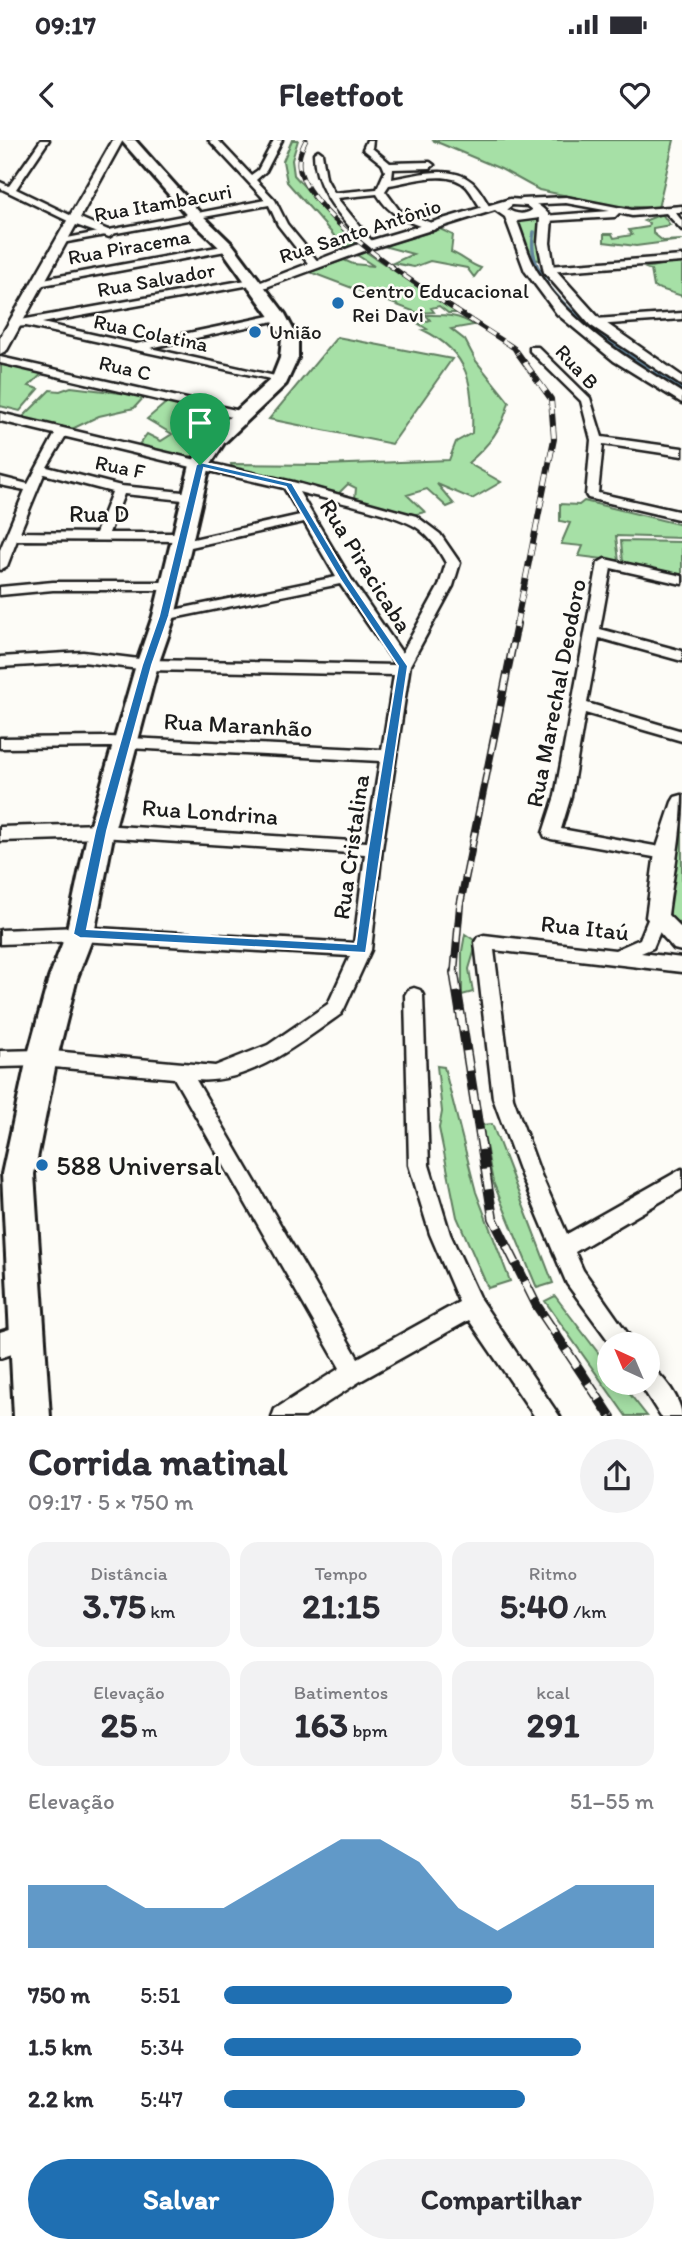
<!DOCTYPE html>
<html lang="pt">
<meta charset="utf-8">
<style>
:root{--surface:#fff;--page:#f2f2f3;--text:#2b2b33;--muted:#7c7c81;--accent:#1f6fb2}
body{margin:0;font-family:Itim,sans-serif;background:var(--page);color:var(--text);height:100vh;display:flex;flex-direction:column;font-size:26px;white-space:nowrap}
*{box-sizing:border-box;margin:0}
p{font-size:23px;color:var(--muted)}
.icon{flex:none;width:38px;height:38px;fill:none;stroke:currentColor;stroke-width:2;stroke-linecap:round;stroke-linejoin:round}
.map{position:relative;height:1276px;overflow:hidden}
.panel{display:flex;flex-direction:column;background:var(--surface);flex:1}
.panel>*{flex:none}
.needle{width:46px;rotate:316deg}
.controls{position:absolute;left:597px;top:1192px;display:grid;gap:14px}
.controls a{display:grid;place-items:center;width:63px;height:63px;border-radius:50%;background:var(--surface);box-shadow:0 4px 18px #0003;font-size:35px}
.pin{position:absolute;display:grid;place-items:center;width:60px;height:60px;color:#fff;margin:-72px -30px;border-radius:50% 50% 50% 0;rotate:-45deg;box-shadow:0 0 7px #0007}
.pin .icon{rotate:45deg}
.round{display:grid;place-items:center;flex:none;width:74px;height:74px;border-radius:37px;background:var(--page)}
.headline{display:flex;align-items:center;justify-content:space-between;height:119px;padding:0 28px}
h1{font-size:38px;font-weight:800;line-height:52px}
.metrics{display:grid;grid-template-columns:repeat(3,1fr);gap:10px;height:119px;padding:7px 28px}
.metrics div{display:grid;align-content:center;border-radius:18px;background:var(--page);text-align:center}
.metrics b{font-size:35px;font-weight:800}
.metrics small{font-size:19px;font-weight:400}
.metrics p{font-size:19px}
.chart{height:196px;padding:14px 28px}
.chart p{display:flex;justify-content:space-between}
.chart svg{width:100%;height:126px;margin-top:7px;fill:var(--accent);opacity:.7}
.primary-button{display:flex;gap:14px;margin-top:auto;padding:14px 28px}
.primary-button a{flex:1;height:80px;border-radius:42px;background:var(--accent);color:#fff;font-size:28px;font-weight:800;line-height:80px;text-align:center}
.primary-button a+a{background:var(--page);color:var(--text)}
ul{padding:0 28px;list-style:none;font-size:23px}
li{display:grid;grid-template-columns:112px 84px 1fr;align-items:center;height:52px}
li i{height:18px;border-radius:9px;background:var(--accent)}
.status{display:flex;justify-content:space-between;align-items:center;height:49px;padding:0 35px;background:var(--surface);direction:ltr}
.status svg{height:19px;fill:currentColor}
header{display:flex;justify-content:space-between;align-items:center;height:91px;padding:0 28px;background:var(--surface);font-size:32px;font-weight:800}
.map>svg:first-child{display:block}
.green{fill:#a6e0a6;stroke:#617e61;stroke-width:2}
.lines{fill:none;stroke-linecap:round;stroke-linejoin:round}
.stream-far1{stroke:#62849b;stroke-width:3.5}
.stream{stroke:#62849b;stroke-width:4.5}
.minor-casing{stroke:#1c1c1c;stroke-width:5}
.tertiary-casing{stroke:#1c1c1c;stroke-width:5}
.primary-casing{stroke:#1c1c1c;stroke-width:6}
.minor{fill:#fdfcf7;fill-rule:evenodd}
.tertiary{fill:#fdfcf7;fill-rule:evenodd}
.primary{fill:#fdfcf7;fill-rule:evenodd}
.rail-far3-casing{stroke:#1c1c1c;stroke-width:5}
.rail-far2-casing{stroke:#1c1c1c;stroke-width:6}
.rail-far1-casing{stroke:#1c1c1c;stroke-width:8}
.rail-casing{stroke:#1c1c1c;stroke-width:10}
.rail-far3{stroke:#fdfcf7;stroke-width:3.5;stroke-dasharray:10;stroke-linecap:butt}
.rail-far2{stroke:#fdfcf7;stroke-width:4.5;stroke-dasharray:12;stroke-linecap:butt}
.rail-far1{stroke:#fdfcf7;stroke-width:5;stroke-dasharray:16;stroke-linecap:butt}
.rail{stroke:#fdfcf7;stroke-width:7;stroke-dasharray:20;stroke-linecap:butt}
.route{fill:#1f6fb2;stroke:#fff;stroke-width:2;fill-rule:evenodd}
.poi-dot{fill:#1f6fb2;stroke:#fdfcf7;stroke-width:2.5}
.labels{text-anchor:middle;stroke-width:5;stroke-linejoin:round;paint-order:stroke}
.far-street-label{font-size:21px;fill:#1c1c1c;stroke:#fdfcf7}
.far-poi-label{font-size:21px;fill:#1c1c1c;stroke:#fdfcf7;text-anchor:start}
.street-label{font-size:24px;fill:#1c1c1c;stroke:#fdfcf7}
.near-poi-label{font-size:28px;fill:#1c1c1c;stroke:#fdfcf7;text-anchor:start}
</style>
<div class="status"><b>09:17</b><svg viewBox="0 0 49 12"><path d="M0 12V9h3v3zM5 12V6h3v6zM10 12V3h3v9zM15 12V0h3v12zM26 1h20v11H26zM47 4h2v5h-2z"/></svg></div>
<header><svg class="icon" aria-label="back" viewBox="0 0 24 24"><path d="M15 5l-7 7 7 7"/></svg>Fleetfoot<svg class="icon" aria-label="heart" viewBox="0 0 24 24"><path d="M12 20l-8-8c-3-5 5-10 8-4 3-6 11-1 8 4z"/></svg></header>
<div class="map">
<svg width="682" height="1277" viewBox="0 0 682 1277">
<rect width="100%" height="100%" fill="#fdfcf7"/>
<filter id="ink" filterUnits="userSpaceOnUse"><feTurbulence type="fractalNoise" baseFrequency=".0143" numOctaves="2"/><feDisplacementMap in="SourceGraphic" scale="14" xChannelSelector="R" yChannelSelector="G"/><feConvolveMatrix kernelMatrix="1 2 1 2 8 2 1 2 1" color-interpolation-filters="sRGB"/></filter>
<g filter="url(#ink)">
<!-- green -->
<path class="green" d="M292,0H298L292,20L294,35L357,105L344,107L287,42L283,21Z
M432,0H674L658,68L616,66L539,50L501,29Z
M662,74L670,85L653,88V93L663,101L682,100L636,106L604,102V94H612L614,98L632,95L629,90L648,87L649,83L644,81Z
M540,78L538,107L540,120L531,119L515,79Z
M440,89L453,95L451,112C462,116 469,124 481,128L474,137L467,128L430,121L414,127L393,123L413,114L383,106Z
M366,112L458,173H448L439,166L431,168L434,172L418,173L310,132L344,120L353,124L374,126L357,115Z
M669,123H682V156L654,147L651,130L646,128Z
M426,175C444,175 458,174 474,185L451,189L465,200L476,221L509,262C503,288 488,306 468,323L501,342L472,359L437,344L454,364L447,367L427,349L407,355L425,372L413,375L355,359L356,348L348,344L338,354L232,328L231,324L325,325L449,320L456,302L472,293C474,245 469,212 423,190L427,189L419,184L430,180Z
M337,197L452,219L392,304L269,279Z
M1,224L44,232L29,246L39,249L20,271L0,266Z
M71,247L145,256L134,268L99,276L72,289L21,279L50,250L60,251Z
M167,262L229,275L201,304L182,298L202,306L193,316L181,317L138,306L147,294L161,301L172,294L147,279Z
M584,361L682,385V398L616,396L619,421L579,416L583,406L561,404L570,383L560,381V364L579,365Z
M621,401L682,402V436L623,422Z
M682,683V790L670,781V734Z
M465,794L477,802L469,829L473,852L462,855V811Z
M437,926L444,927L476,1052L510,1141L488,1148L457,1077L439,988L442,972Z
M492,984L553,1143L537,1148L493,1042L482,985Z
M555,1156L609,1227V1242L621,1243L647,1276H626L545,1161Z"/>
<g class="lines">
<!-- stream-far1 -->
<path class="stream-far1" d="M534,92C522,143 592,189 628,214"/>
<!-- stream -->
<path class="stream" d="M626,212L648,227
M655,231L682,248"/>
<defs>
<path id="minor" d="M41,0H49L16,49L76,78V82H70L0,48V42L9,46Z
M209,0H218L251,35L258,30L274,0H282L266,31L256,40L275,60L287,84L319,123V127H311L278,85L269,65L62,103L57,100L265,60Z
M367,0H373L372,8L390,23L430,22L434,25L430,28L393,29L392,39C415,35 452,24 472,42C480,49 485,60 491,69L483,71C477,63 473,54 467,47C449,28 410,42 389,45L385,51L399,70L436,85L438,87L433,90C409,83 390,76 377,54L337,58L375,105L367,107C344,79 314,52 314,13L318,10L322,13L326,38L334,53L377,49L385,31L382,24L363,9Z
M566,57L632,70L682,66V72H675L682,81V90L666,73L632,76L619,73L615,77L546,81L541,78L543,76L610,71L566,63L522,65L517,62L522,59Z
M228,105L233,108L231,110L38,146L33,143L38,140Z
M682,116V122L548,132L543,129L548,126Z
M252,139L257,142L256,144L42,183L136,204L279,174L284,177L283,179L150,208L284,238V242L26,186L15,187L10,184L15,181Z
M682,173V179L595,185L590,182L595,179Z
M530,207H538L590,258L602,297L682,308V316L603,304L598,353L682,372V380L588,358L586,355L591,300L581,261L530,211Z
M0,217L240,271L246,275L240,279L0,223Z
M62,288L68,292L47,327L121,346L193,353L199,357L193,361L124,354L109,393H184L189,394V400L300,375L284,348L196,328L194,325L200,321L293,342L416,376L440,394L460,423L453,446L410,525L382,709L371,810L344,869L341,874C300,903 248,945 196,940L358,1218L459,1162L430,1094L409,1025L405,855L408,850L414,848L420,850L423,855L429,1025L450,1094L480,1159L560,1277H535L469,1180L362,1240L305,1277H272L275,1269L340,1228L174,938L42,926L0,927V911L42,910L215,926L268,905L328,864L350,816L80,801L0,804V790L80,787L354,803L365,714L101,697L95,695L93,691L95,687L101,685L367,702L380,621L109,607L0,608V598L109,597L382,610L394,535L147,530L83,522L0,527V517L83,512L147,520L396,525L340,444L164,480L157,476L164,472L336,437L304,382L182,409L175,405L183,401L17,400L7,426L0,430V410L25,350L0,345V337L28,344L56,292ZM44,334L112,352L96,393L20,392ZM299,352C328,360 397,373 419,389C431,398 439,410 446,423L439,446L402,513L351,439Z
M605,419L682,436V444L611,428L600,489L682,511V521L599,498L587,563L682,591V601L585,573L571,656L561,689L671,709L673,713L671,717L665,719L551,699L545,697L543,693L555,656L598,423Z
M53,442H171L178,446L171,450H53L0,455V447Z
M657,770L663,772L666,777L653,808L641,813L682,818V832L494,810L513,958L541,1035L567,1094L682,1029V1049L575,1112L583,1130L635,1204H611L567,1144L521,1035L493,958L475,802L478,797L484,795L615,810L640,799L651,772Z
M648,1227C663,1233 682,1261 682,1277H661L639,1242H648Z"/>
<path id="tertiary" d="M113,0H123L80,78L115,93L109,97L76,85L7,210L0,214V198Z
M510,59C530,60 539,62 552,78L550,103L554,128L600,179L682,236V246L590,185L544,132L538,103L540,78L517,81C524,98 528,116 537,131C571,186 629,219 682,253V263L614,221L557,174L525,131L505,77L495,70L367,110L258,150L254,151L248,147L359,104ZM512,65L527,66L532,70C524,76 515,74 507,69Z
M0,273L205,322L207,325L200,329L0,281Z
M682,655C682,695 673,734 668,775L682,789V811L674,809L646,777L655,713L672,662L675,657Z
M101,684L108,686L111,691L108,696L101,698L0,701V687Z
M26,1184L36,1188L39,1197L36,1206L0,1218V1192Z"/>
<path id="primary" d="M121,0H135L201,74L233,105L285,174L298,199V218L286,244L224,303L210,325L175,476L158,525L114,691L94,794L77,838L57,918L34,1034L50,1277H14L2,1034L27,918L49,838L66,794L88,691L136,525L153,476L190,325L210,295L272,238L280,218L282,199L271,178L223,111L191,80Z"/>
</defs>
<!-- minor casing -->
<use href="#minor" class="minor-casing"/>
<!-- tertiary casing -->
<use href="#tertiary" class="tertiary-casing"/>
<!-- primary casing -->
<use href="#primary" class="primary-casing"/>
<!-- minor -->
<use href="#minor" class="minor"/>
<!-- tertiary -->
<use href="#tertiary" class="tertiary"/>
<!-- primary -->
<use href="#primary" class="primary"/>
<defs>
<path id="rail-far3" d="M306,0C301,10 297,19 300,31C317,90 462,173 514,208L518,214"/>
<path id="rail-far2" d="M516,486L554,299L551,259L517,212"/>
<path id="rail-far1" d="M454,834L460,765L517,484"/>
<path id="rail" d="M454,832L493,1078L537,1166L611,1277"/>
</defs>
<!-- rail-far3 casing -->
<use href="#rail-far3" class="rail-far3-casing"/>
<!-- rail-far2 casing -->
<use href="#rail-far2" class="rail-far2-casing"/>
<!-- rail-far1 casing -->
<use href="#rail-far1" class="rail-far1-casing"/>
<!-- rail casing -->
<use href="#rail" class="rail-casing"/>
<!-- rail-far3 -->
<use href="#rail-far3" class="rail-far3"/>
<!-- rail-far2 -->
<use href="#rail-far2" class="rail-far2"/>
<!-- rail-far1 -->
<use href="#rail-far1" class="rail-far1"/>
<!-- rail -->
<use href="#rail" class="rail"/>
</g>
</g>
<!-- route -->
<path class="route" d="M200,322L292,343L349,439L408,526L366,813L80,798L73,794L95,691L142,525L159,476L196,325ZM204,328L286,347L340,439L398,526L368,709L356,804L87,789L107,691L152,525L169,476Z"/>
<!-- markers -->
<g class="poi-dot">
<circle cx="338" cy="163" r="7"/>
<circle cx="255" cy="192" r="7"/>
<circle cx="42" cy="1025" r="7"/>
</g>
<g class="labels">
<!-- far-street labels -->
<g class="far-street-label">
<text transform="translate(163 63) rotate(-10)" y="7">Rua Itambacuri</text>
<text transform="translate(360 91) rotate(-18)" y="7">Rua Santo Antônio</text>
<text transform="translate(129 107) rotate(-10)" y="7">Rua Piracema</text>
<text transform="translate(156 140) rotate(-10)" y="7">Rua Salvador</text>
<text transform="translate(151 193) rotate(12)" y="7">Rua Colatina</text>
<text transform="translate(577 227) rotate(47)" y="7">Rua B</text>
<text transform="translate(125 228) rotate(13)" y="7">Rua C</text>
<text transform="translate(120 327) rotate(12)" y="7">Rua F</text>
</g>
<!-- far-poi labels -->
<g class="far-poi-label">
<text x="352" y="158">Centro Educacional<tspan x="352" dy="24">Rei Davi</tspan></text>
<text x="269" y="199">União</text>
</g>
<!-- street labels -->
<g class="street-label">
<text x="99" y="382">Rua D</text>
<text transform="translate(366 426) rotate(58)" y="8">Rua Piracicaba</text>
<text transform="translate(556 553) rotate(-79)" y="8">Rua Marechal Deodoro</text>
<text transform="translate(238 585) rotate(3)" y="8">Rua Maranhão</text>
<text transform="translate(210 672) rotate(4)" y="8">Rua Londrina</text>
<text transform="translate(351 707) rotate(-82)" y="8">Rua Cristalina</text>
<text transform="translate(585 788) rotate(6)" y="8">Rua Itaú</text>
</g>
<!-- near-poi labels -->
<g class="near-poi-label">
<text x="56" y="1035">588 Universal</text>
</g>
</g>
</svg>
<div class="controls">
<a><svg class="needle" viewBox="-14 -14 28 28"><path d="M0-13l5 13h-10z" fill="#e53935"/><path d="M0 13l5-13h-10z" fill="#7c7c81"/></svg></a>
</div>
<div class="pin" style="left:200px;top:325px;background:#1e9e55"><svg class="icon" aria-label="arrive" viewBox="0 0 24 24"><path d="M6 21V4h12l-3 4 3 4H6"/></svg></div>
</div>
<section class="panel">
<div class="headline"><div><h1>Corrida matinal</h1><p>09:17 · 5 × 750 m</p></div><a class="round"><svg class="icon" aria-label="share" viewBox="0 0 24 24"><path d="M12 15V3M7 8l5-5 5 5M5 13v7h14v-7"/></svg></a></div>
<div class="metrics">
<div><p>Distância</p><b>3.75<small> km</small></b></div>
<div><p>Tempo</p><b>21:15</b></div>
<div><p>Ritmo</p><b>5:40<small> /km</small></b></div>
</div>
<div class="metrics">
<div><p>Elevação</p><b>25<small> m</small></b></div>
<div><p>Batimentos</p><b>163<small> bpm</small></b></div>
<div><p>kcal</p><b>291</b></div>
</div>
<div class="chart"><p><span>Elevação</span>51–55 m</p>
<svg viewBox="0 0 160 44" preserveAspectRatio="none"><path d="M0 44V22L10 22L20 22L30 30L40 30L50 30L60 22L70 14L80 6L90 6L100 14L110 30L120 38L130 30L140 22L150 22L160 22V44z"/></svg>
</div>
<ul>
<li><b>750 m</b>5:51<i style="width:67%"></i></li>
<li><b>1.5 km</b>5:34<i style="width:83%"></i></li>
<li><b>2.2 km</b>5:47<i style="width:70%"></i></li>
</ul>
<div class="primary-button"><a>Salvar</a><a>Compartilhar</a></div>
</section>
